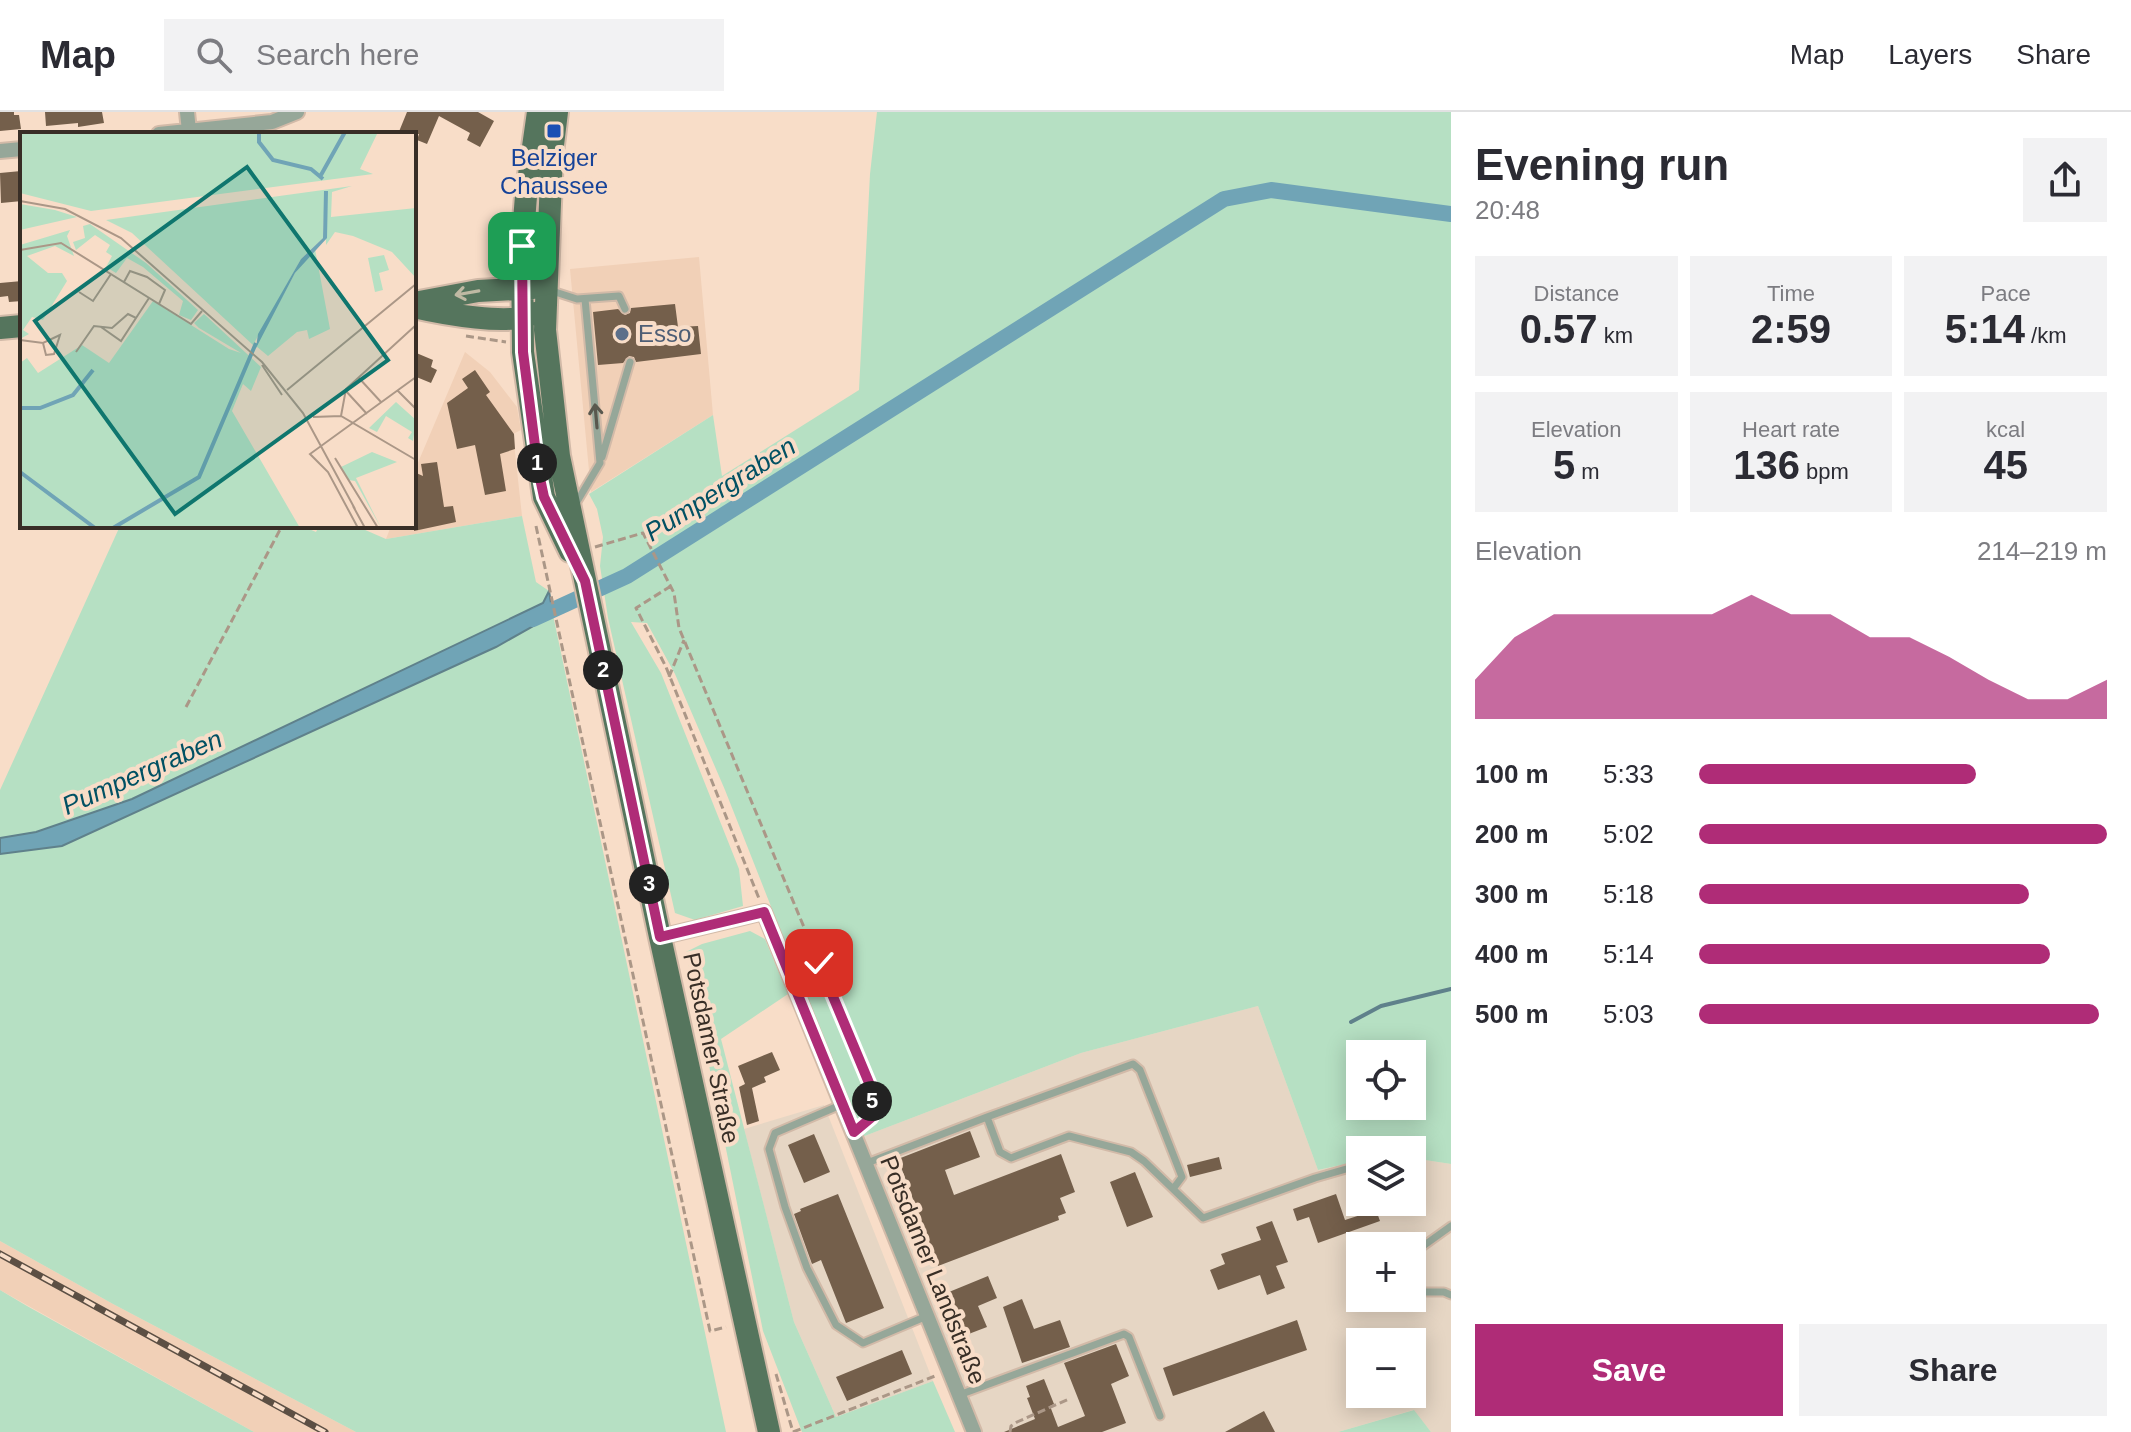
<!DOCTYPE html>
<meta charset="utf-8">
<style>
:root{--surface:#fff;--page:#f2f2f3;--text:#2b2b33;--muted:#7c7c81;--line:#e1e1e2;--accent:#af2c77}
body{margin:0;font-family:Helvetica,sans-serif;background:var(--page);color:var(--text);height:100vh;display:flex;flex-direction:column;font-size:30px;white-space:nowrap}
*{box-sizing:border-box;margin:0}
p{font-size:26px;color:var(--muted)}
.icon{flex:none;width:44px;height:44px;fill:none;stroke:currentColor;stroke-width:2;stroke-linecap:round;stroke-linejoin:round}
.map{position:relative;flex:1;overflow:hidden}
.drawer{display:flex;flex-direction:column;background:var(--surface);width:680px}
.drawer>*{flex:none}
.controls{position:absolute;left:1346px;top:928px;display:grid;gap:16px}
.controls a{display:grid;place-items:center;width:80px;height:80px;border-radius:0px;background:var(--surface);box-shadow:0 4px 20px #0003;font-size:40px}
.pin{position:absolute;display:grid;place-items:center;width:68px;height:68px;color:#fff;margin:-34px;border-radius:16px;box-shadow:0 4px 12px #0006}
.km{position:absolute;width:40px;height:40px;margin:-20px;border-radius:50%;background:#222;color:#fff;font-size:22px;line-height:40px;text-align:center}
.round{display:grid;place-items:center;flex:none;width:84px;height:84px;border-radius:0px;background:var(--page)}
.overview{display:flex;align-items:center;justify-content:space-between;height:136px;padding:0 24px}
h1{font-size:44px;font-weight:700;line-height:60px}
.metrics{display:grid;grid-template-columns:repeat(3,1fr);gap:12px;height:136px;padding:8px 24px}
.metrics div{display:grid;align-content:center;border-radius:0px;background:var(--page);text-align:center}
.metrics b{font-size:40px;font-weight:700}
.metrics small{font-size:22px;font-weight:400}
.metrics p{font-size:22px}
.chart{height:224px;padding:16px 24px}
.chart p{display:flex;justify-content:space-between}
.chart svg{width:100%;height:144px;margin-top:8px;fill:var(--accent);opacity:.7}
.primary-button{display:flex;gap:16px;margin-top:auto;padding:16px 24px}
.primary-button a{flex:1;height:92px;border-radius:0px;background:var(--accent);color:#fff;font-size:32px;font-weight:700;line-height:92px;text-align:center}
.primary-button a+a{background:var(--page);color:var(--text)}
ul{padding:0 24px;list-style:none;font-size:26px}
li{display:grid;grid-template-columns:128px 96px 1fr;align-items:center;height:60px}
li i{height:20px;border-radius:10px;background:var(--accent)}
header{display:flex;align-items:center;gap:48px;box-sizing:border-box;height:112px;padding:0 40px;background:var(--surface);border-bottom:2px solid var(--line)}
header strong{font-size:38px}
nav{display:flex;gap:44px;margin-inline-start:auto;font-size:28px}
.search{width:560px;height:72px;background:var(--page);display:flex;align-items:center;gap:20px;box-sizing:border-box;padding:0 28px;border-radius:0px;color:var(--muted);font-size:30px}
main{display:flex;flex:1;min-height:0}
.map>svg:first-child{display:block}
.built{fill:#f1d0b7}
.industrial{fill:#e6d6c4;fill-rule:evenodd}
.green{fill:#b6e0c3;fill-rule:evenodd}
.water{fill:#70a4b6;stroke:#5f818b;stroke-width:2}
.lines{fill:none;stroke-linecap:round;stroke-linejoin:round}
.stream{stroke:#5f818b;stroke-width:4}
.canal{stroke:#70a4b6;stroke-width:16}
.building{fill:#745f4b}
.service-casing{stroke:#d2baa8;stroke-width:11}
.minor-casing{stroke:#d2baa8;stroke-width:18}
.primary-casing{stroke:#d2baa8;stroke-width:26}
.path{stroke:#ab9787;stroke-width:3;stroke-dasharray:8 4;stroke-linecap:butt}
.service{stroke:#96a799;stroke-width:7}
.minor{stroke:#96a799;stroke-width:14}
.primary{stroke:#55755d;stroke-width:22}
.rail-casing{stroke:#5c4f44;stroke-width:7}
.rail{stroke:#f8ddc8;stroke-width:4;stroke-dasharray:12;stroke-linecap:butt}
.oneway{stroke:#bfb9a3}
.oneway2{stroke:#59584e}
.route-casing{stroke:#fff;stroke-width:16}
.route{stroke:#af2c77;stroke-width:10}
.transit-dot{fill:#1a4fb4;stroke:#f8ddc8;stroke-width:3}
.service-dot{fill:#5c6f8a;stroke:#f8ddc8;stroke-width:3}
.labels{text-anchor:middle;stroke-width:8;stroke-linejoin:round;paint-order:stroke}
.transit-label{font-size:24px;fill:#164399;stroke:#f8ddc8}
.service-label{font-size:24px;fill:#4e5e75;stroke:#f8ddc8;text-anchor:start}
.street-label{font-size:24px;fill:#382e26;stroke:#f8ddc8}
.water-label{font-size:26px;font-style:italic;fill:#015063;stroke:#f8ddc8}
.inset-river{fill:none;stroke:#70a4b6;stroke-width:4}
.inset-road{fill:none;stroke:#ab9787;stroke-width:2}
.view{fill:#0f766e;fill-opacity:0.15;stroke:#0f766e;stroke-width:4}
.inset-edge{fill:none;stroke:#382e26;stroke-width:4}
</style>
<header>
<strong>Map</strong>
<div class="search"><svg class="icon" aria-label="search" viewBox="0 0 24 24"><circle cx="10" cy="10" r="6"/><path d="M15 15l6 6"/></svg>Search here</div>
<nav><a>Map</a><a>Layers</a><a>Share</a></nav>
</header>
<main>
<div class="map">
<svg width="1451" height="1320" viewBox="0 0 1451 1320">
<rect width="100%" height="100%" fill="#f8ddc8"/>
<!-- built -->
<path class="built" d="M699,145L713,303L591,380L570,157Z
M465,240L490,260L517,295L521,318L513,322L522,404L386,427L391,414H414V360Z
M0,1129L113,1192L356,1320H254L0,1178Z"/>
<!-- industrial -->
<path class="industrial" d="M1258,894L1318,1058L1360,1049V1090H1412V1046L1451,1052V1320H1431L1413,1298L1338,1320H982L862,1025L1081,941ZM1360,1134H1412V1186H1360ZM1360,1230H1412V1282H1360Z
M824,993L933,1269L836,1305L794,1210L744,1017Z"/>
<!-- green -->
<path class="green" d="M877,0H1451V1052L1412,1046V1038H1360V1049L1318,1058L1258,894L1081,941L862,1025L725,678L675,562L647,511L631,510L661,561L739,757L743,794L695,808L675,801L608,506L600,454L603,425L597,397L589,382L713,303L722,364L859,278L870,62ZM1360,942H1412V994H1360Z
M522,404L536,470L549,479L543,491L132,687L36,720L0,726V678L120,414H302L316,420L319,414H356L386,427Z
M553,503L726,1320H356L113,1192L0,1129V742L62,734L496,535Z
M750,819L765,827L788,882L721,927L794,1210L836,1305L933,1269L955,1320H802L763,1219L686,840L702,832Z
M0,1178L27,1194L254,1320H0Z
M1414,1298L1431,1320H1338Z"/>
<!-- water -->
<path class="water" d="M549,479L553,503L496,535L62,734L0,742V726L36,720L132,687L543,491Z"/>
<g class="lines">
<!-- stream -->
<path class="stream" d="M1351,910L1381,894L1451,877"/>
<!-- canal -->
<path class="canal" d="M533,507L627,464L1224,87L1271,78L1451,102"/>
</g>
<!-- building -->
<path class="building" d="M0,0H14V3H19L21,17L0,19Z
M45,0H102L104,11L78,15V11L46,14Z
M407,0H478L494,9L480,35L467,28L470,21L439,4L427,32L417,28L419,22H398Z
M21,59L22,89L1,91L0,61Z
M22,169V189L9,190L8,184L0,185V171Z
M675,192L678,215L698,214L701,242L636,250L634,245L629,244L623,251L598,253L593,200L618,197L625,203L630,201L631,196Z
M414,240L433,248L431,255L437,258L431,271L414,264Z
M475,258L490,280L486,283L514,322L515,337L500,342L506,379L485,383L475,333L457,337L447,291L468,276L462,267Z
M437,350L444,395L453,394L456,410L414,419V360L423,364L421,352Z
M772,940L780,958L764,965L766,970L752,976L759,1009L747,1013L739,975L745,972L738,954Z
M970,1019L980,1045L945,1058L954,1083L1061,1042L1075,1080L1060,1086L1066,1101L1058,1104L1059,1108L938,1154L898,1047Z
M814,1022L830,1060L804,1071L788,1033Z
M1219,1045L1222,1057L1190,1065L1187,1053Z
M1135,1060L1153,1105L1127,1115L1110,1070Z
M838,1082L884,1196L846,1211L821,1148L812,1152L794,1102L801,1099L800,1097Z
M1336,1082L1345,1108L1376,1098L1380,1109L1318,1131L1309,1105L1297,1109L1293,1097Z
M1272,1109L1288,1150L1276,1154L1285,1176L1267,1183L1260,1163L1218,1178L1210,1158L1225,1152L1221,1142L1261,1128L1256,1115Z
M988,1164L997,1186L978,1194L987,1215L966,1223L949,1180Z
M1022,1187L1034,1217L1060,1208L1070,1235L1022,1251L1003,1195Z
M1297,1208L1307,1238L1173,1284L1163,1256Z
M1116,1232L1129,1264L1111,1272L1126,1311L1102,1320H1004L1035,1307L1027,1286L1030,1285L1026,1274L1044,1267L1054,1292L1050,1294L1058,1315L1085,1304L1064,1251Z
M902,1238L912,1262L847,1289L836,1265Z
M1264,1299L1275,1320H1225Z"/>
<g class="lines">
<defs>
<path id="service" d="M552,179L577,187L619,184L625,197
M602,345L630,250
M575,393L600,351L585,187
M843,992L775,1021L769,1037L785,1095L807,1156L836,1213L863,1231L927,1204
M987,1005L1133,952L1140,958L1182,1065L1173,1077
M867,1051L987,1005L1000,1040L1011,1046L1069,1024L1131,1040L1144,1049L1203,1106L1315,1066L1360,1053
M1412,1142L1451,1114
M1412,1180H1444L1451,1183
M959,1283L1124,1222L1129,1225L1160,1304"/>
<path id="minor" d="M187,0L189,19
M159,22L272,10L297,0
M0,39L22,37
M660,825L764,800L974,1320"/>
<path id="primary" d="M538,0L526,84L522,134L523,240L544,385L570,439
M557,0L552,41L545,218L559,344L660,825L769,1320
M414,191L478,179L533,176
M414,195C440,201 513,215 535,201
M0,216L22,214"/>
</defs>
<!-- service casing -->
<use href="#service" class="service-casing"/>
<!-- minor casing -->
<use href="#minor" class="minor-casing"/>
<!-- primary casing -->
<use href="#primary" class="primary-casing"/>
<!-- path -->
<path class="path" d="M466,224L506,230
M536,414L710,1219L726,1215
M595,435L643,421L674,481L679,516L872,978V1005L863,1012
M671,474L636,496L666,555L760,789
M669,565L684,528
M186,595L282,414
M776,1262L793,1320
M793,1320L935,1264
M1010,1320L1011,1314L1017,1310L1069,1287"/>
<!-- service -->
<use href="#service" class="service"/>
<!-- minor -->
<use href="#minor" class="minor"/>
<!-- primary -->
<use href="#primary" class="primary"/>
<defs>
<path id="rail" d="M0,1142L325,1320"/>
</defs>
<!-- rail casing -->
<use href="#rail" class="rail-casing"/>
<!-- rail -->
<use href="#rail" class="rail"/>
</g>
<!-- one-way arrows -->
<defs><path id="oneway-shaft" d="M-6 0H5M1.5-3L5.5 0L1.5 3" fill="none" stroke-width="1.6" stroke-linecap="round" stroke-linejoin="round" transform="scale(2)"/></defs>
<use class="oneway" href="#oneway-shaft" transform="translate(467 181) rotate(170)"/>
<use class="oneway2" href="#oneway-shaft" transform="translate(596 304) rotate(-95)"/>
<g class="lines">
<defs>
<path id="route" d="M522,134L523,240L538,357L544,385L585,469L660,825L764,800L854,1020L872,1005V978L819,851"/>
</defs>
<!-- route casing -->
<use href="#route" class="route-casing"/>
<!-- route -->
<use href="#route" class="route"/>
</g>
<!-- markers -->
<rect class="transit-dot" x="546" y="11" width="16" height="16" rx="4"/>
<circle class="service-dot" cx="622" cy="222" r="8"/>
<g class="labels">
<!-- transit labels -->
<g class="transit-label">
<text x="554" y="54">Belziger<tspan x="554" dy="28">Chaussee</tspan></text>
</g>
<!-- service labels -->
<g class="service-label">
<text x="638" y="230">Esso</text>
</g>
<!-- street labels -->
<g class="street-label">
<text transform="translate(711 936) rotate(78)" y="8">Potsdamer Straße</text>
<text transform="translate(933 1158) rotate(68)" y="8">Potsdamer Landstraße</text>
</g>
<!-- water labels -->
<g class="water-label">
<text transform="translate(720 377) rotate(-32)" y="9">Pumpergraben</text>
<text transform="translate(142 660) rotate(-24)" y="9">Pumpergraben</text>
</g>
</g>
<!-- overview -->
<g transform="translate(20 20)">
<rect width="396" height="396" fill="#f8ddc8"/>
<path d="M0,0H358L340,37L353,42L71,79L0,61ZM332,54L312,60L311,85L396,76V146L372,120L333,104L315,100L306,113L305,59L303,106L281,127L233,213L112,101L86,88ZM0,72L35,78L57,85L0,98ZM70,92L126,131L178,178L171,188L159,183L163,169L123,135L107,126L96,141L86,135L92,124L86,120L90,113L75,103L56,118L53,110L65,106L63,94ZM50,98L47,104L54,124L35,114L7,124L28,141H42L47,149L23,188L12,185L3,198L9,202L0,207V113ZM295,117L310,197L289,207L287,198L277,200L248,224L236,214L275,141ZM364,123L369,138L359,141L363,158L355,160L348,126ZM133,169L209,217L221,221L179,196L174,191L184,182L241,235L231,259L223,252L212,279L280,396H0V231L7,226L18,241L62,213L89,231ZM376,270L396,288L393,309L388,306L392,300L366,284L357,300L349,296ZM352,320L377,330L336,346L361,396L335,349L328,348L321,335Z" fill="#b6e0c3"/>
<path d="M304,59H308L307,106L275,141L236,216L238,202L281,127L303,106Z" fill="#70a4b6"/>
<path class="inset-river" d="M239,0V10L253,28L291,37L303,47M301,43L325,0M0,276H20L53,263L73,238M0,340L75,396M93,396L179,345L236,211"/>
<path class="inset-road" d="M0,69L45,77L101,106L242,230L283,281L335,377M0,118L41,111L171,192L182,179M104,150L110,139L127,145L145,158L139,172M59,160L73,169L91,142M81,195L101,209L116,186M0,208L23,211L40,203L34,222L26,223L23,211M56,220L74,194L92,196L108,182L116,186L129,166M242,233L262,263M338,245L361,270M267,258L396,152M325,258L347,282M378,259L396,277M321,284L326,257L396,193M293,285L321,284L396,328M315,326L358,396M333,374L345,396M338,396L308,340L290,322L396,245"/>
<path class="view" d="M227,35L368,228L155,382L15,189Z"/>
<rect width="396" height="396" class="inset-edge"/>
</g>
</svg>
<div class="controls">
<a><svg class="icon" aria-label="locate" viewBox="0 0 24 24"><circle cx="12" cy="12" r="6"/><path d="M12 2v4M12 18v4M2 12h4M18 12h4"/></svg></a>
<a><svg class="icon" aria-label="layers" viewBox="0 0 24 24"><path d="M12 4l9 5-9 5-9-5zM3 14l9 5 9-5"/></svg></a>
<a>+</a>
<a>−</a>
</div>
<div class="pin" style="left:522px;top:134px;background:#1e9e55"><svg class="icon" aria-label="arrive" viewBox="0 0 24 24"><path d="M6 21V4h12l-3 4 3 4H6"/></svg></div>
<div class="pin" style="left:819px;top:851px;background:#d93025"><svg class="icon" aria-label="check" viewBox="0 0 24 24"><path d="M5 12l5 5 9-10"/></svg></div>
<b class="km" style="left:537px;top:351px">1</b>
<b class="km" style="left:603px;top:558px">2</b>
<b class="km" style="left:649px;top:772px">3</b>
<b class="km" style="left:872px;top:989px">5</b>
</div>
<section class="drawer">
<div class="overview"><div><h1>Evening run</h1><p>20:48</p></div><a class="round"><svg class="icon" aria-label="share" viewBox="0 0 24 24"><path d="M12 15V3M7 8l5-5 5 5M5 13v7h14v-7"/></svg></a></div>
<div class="metrics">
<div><p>Distance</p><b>0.57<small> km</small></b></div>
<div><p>Time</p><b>2:59</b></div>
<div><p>Pace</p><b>5:14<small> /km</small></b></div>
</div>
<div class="metrics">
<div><p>Elevation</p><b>5<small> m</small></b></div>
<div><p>Heart rate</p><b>136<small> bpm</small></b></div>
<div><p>kcal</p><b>45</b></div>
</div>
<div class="chart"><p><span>Elevation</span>214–219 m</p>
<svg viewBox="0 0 160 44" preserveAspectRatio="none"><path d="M0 44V32L10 19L20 12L30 12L40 12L50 12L60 12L70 6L80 12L90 12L100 19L110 19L120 25L130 32L140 38L150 38L160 32V44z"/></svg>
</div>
<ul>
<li><b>100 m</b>5:33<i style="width:68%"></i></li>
<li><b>200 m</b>5:02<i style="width:100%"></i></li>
<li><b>300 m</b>5:18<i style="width:81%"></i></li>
<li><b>400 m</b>5:14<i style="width:86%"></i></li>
<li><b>500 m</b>5:03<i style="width:98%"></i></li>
</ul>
<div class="primary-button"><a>Save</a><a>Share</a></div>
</section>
</main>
